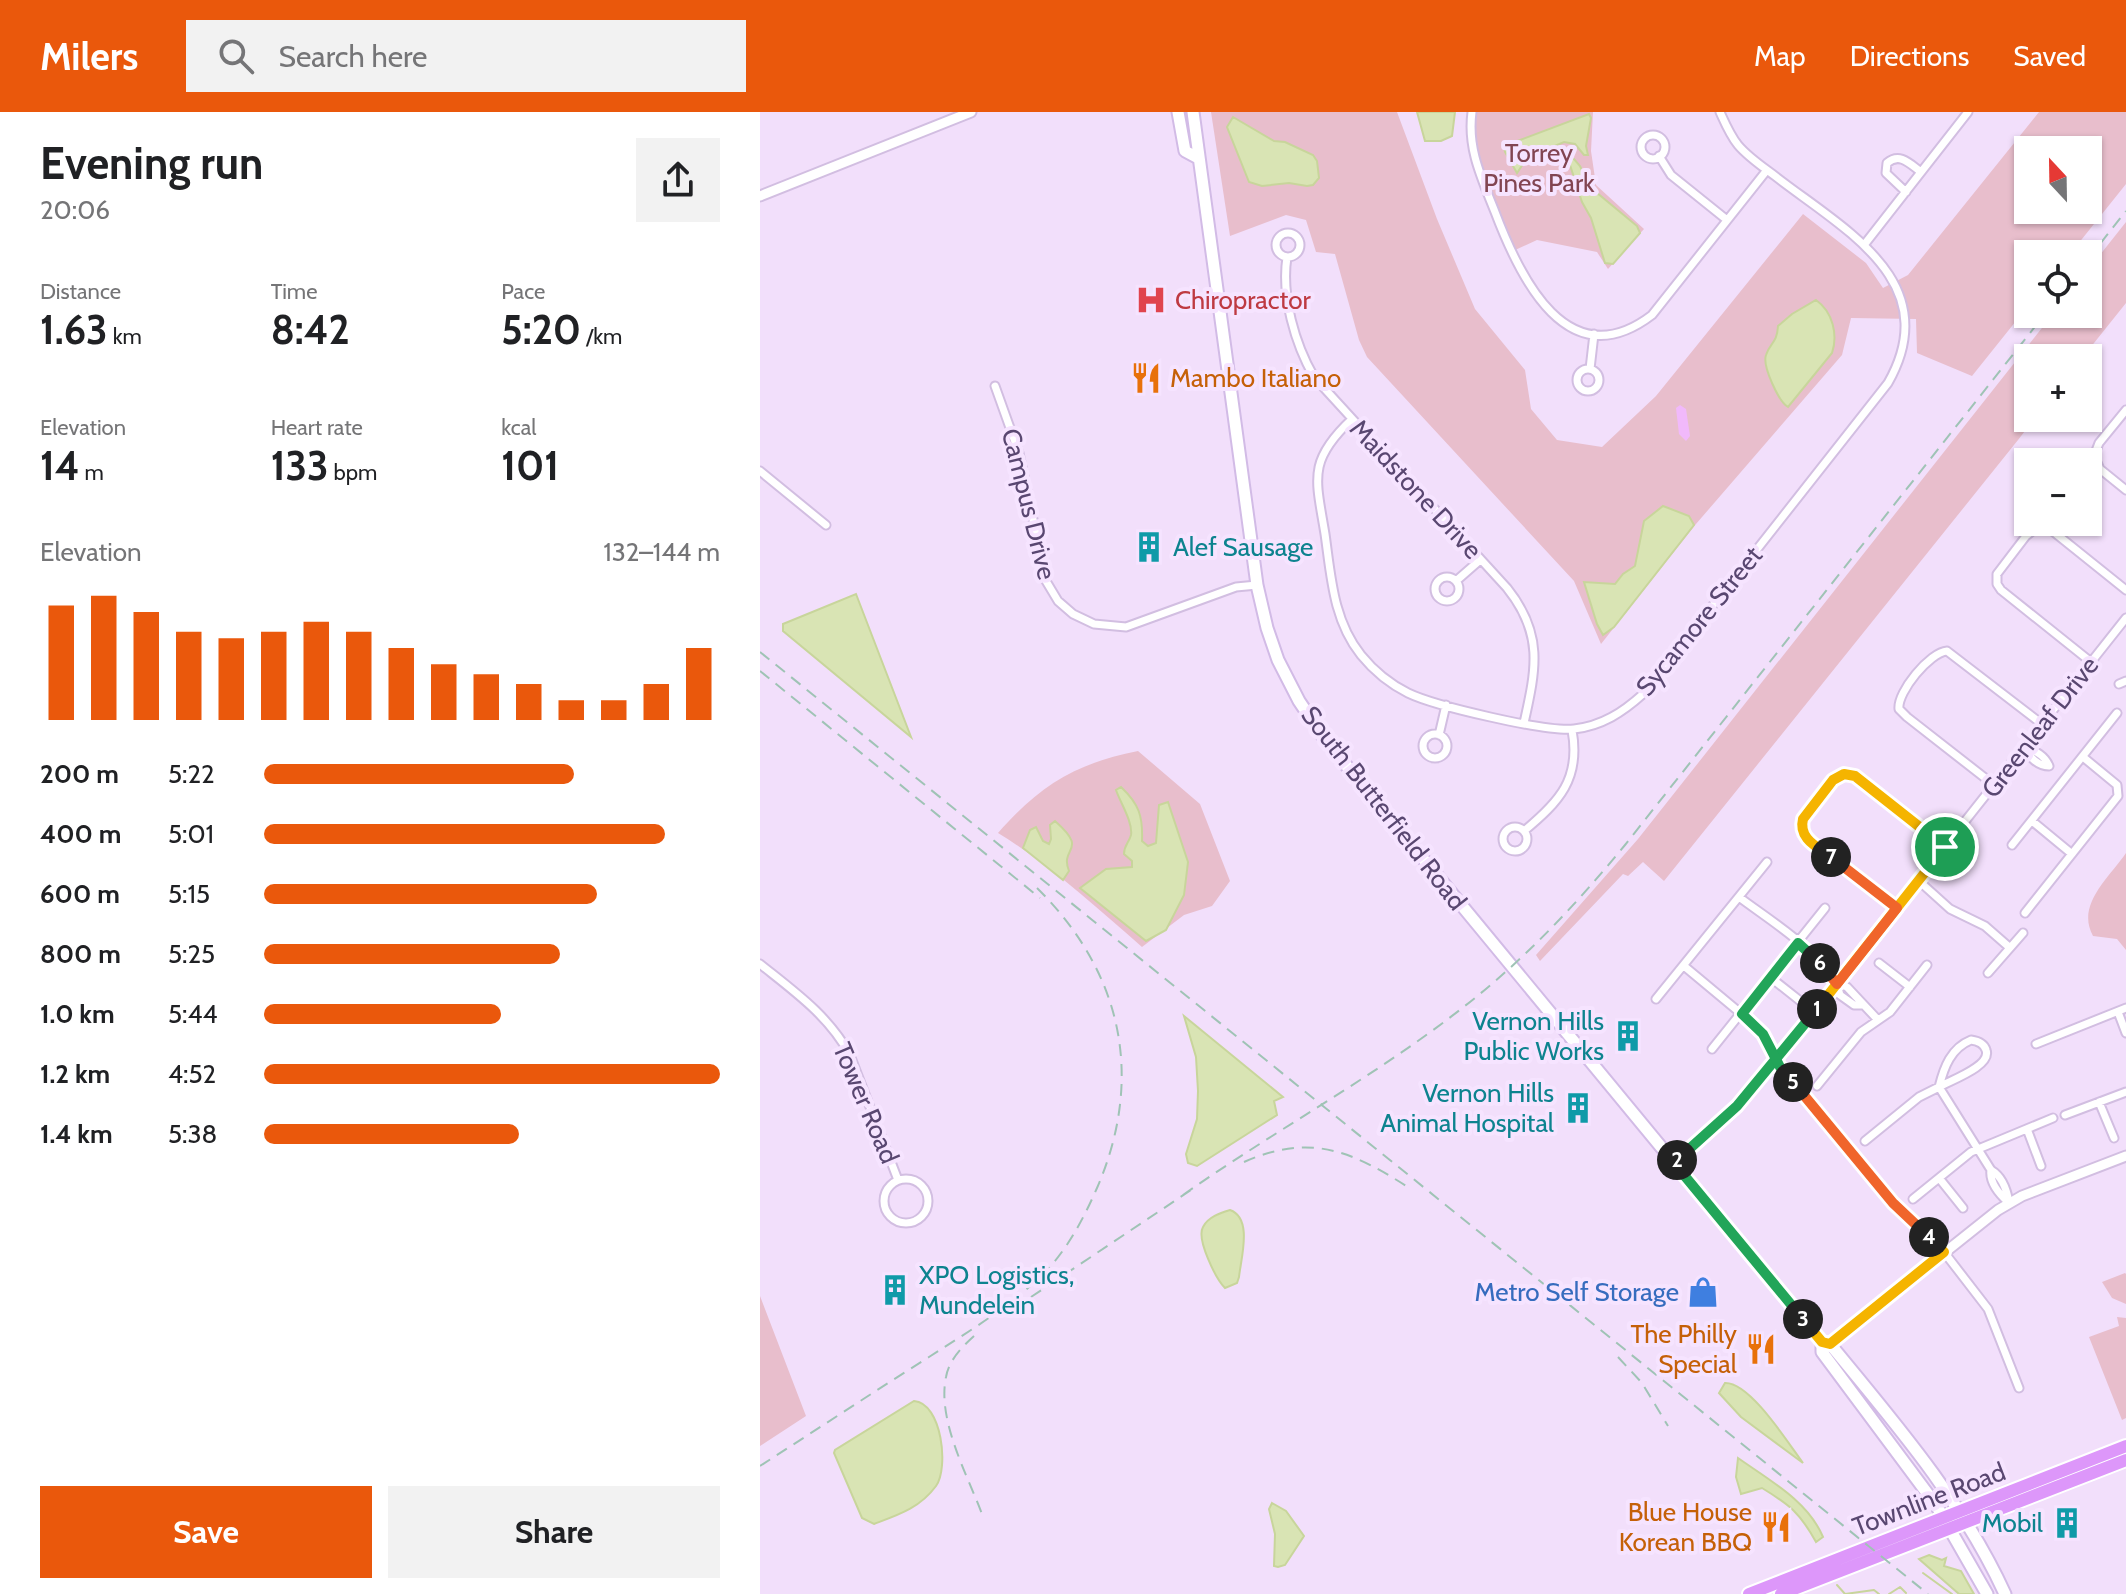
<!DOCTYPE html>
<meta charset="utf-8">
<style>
:root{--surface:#fff;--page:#f2f2f2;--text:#202124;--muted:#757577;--accent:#ea580c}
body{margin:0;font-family:Cabin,sans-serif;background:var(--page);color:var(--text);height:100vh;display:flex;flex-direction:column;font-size:30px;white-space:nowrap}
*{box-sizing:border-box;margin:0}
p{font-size:26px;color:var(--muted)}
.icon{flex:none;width:44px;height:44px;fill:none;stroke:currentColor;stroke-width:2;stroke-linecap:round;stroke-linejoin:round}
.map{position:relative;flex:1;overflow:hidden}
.details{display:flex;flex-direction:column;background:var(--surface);width:760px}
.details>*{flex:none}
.needle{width:52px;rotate:338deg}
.controls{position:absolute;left:1254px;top:24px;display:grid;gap:16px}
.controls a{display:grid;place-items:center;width:88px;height:88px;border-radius:0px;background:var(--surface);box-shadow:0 2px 6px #0004;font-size:40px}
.pin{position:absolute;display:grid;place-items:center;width:68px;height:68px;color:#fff;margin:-34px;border:4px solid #fff;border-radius:50%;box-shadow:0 2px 8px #0007}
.km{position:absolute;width:40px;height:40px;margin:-20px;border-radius:50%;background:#222;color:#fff;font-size:22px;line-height:40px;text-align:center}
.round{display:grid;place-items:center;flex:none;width:84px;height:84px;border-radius:0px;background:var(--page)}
.head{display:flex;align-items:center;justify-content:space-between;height:136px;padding:0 40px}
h1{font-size:44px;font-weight:700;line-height:60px}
.metrics{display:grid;grid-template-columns:repeat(3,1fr);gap:12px;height:136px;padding:8px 40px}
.metrics div{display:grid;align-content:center}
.metrics b{font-size:40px;font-weight:700}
.metrics small{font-size:22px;font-weight:400}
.metrics p{font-size:22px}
.chart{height:224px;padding:16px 40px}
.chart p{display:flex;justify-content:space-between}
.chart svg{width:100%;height:144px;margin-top:8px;stroke:var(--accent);stroke-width:6}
.action{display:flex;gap:16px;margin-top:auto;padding:16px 40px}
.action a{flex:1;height:92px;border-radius:0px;background:var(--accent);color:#fff;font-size:32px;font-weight:700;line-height:92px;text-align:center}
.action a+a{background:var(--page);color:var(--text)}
ul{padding:0 40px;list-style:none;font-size:26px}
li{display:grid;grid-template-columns:128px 96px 1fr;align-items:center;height:60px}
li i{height:20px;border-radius:10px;background:var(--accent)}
header{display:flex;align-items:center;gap:48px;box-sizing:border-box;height:112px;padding:0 40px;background:var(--accent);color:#fff}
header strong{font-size:38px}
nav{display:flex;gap:44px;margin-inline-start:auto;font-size:28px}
.search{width:560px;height:72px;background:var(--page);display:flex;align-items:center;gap:20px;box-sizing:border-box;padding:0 28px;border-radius:0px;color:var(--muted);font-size:30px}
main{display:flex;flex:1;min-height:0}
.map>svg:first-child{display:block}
.green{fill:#e8becc;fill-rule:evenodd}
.sand{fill:#f1b9fb}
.water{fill:#d9e4b4;stroke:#c8d59b;stroke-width:2}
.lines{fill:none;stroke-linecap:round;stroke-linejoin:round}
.stream{stroke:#c8d59b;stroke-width:2}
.minor-casing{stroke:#d2bee1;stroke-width:11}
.tertiary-casing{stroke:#d2bee1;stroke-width:13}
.secondary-casing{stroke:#d2bbe6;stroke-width:15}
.primary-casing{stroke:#fff;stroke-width:16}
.minor{stroke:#fff;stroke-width:7}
.tertiary{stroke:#fff;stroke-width:9}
.secondary{stroke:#fff;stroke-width:11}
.primary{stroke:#dd97fa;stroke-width:12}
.rail{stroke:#9fc3b5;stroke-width:2;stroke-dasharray:12 8;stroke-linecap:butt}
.split-1-casing{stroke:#fff;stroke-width:16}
.split-2-casing{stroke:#fff;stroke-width:16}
.split-3-casing{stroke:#fff;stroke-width:16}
.split-4-casing{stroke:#fff;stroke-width:16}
.split-5-casing{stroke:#fff;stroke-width:16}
.split-6-casing{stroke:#fff;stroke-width:16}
.split-7-casing{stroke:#fff;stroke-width:16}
.split-8-casing{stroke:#fff;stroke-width:16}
.split-1{stroke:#f5b400;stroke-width:10}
.split-2{stroke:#22a559;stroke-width:10}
.split-3{stroke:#22a559;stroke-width:10}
.split-4{stroke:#f5b400;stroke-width:10}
.split-5{stroke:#f0652b;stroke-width:10}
.split-6{stroke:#22a559;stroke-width:10}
.split-7{stroke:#f0652b;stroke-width:10}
.split-8{stroke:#f5b400;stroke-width:10}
.labels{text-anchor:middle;stroke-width:8;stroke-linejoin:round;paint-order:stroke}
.park-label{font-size:26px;fill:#824552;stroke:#f6e4ff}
.health-label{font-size:26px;fill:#be3a42;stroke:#f6e4ff;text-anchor:start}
.food-label{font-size:26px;fill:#c56008;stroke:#f6e4ff;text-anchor:end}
.street-label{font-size:26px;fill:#594771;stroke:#f6e4ff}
.culture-label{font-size:26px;fill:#0d838f;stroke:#f6e4ff;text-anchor:end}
.shop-label{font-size:26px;fill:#366cbe;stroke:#f6e4ff;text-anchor:end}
</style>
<header>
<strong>Milers</strong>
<div class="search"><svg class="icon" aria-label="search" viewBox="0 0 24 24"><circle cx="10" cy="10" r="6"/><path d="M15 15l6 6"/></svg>Search here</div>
<nav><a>Map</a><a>Directions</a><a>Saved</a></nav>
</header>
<main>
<section class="details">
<div class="head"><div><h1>Evening run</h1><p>20:06</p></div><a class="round"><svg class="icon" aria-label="share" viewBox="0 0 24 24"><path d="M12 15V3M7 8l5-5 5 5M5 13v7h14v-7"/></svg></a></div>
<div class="metrics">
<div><p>Distance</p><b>1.63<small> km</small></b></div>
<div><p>Time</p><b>8:42</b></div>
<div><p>Pace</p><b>5:20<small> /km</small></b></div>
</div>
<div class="metrics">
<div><p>Elevation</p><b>14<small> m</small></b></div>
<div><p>Heart rate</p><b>133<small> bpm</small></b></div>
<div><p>kcal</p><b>101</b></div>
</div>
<div class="chart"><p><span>Elevation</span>132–144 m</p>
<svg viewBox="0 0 160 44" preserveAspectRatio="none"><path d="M5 44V9M15 44V6M25 44V11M35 44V17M45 44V19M55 44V17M65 44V14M75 44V17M85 44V22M95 44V27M105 44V30M115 44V33M125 44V38M135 44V38M145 44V33M155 44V22"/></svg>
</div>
<ul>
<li><b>200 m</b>5:22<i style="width:68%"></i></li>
<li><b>400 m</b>5:01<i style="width:88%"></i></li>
<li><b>600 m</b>5:15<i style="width:73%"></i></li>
<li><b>800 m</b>5:25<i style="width:65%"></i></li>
<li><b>1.0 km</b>5:44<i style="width:52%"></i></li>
<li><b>1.2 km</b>4:52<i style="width:100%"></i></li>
<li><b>1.4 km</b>5:38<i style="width:56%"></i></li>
</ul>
<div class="action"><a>Save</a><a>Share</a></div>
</section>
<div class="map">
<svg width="1366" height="1482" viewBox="0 0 1366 1482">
<rect width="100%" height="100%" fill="#f2dffb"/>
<!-- green -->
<path class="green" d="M451,0H637L677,107L715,197L765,258L771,297L797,328L842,335L896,284L1043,102L1106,151L1123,176L1148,163L1279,0H1366V72L1310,142H1268V194L1212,264L1157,241L1156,207L1091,206L1082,243L936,412L841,532L814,469L607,245L599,228L575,142L556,140L546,108L526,103L470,124ZM1268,38H1328V98H1268Z
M717,0H833L831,39L836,73L884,117L848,157L837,140L777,128L753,139C737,95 709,48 717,0Z
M1366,110V191L1322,246H1268V306H1275L1258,328L904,769L883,750L868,764L863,762L780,849L776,843L878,727L1293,202H1328V158Z
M378,639L440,692L470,769L452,794L424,803L382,835C336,795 290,753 238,721C279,674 316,651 378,639Z
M1366,741V838L1357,827L1333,824C1316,793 1348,767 1366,741Z
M1365,1161L1366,1162V1192L1352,1186L1342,1170Z
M0,1184L46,1304L0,1334Z
M1357,1205L1366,1206V1306L1362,1308L1329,1225L1359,1214Z"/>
<!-- sand -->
<path class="sand" d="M920,293L926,297L930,324L926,329L919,322L916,296Z"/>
<!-- water -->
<path class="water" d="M657,0H695L692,24L681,29H665Z
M829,2L831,6L826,34L828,43H824L815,32L804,30L773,43L765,49L757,61L745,40L744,34Z
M473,5L514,29L525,30L553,43L557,49L559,66L553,73L547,74L529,71L502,74L489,70L467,15Z
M810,47H814L820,54L830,75L877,114L880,121L853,152L845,151L831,106L822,90L810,53Z
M1056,188C1073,200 1078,223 1072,241L1028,295C1019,290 1002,254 1006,243C1010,230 1017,232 1018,214L1032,202Z
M903,394L929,404L934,413L854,515L843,523L837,512L824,470L855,472L863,462L875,454L884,409Z
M96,482L151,625L23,519V512Z
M361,675C379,692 383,704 382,729L388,734L396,731L399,693L408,690L428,750L424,783L406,818L386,829L320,776L346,757L372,755V749L364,742C364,733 369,731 371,723C373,710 360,690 356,678Z
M295,709C330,740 299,734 309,759L303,768L263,736L270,718L276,715L283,729L289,732L291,727L290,713Z
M424,904L523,985L514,989L517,1003L437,1054L428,1051L426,1042L437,1007L438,979L436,945Z
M470,1098C493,1106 481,1146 479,1165L477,1171L465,1176C456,1167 436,1127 443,1115C448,1105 460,1101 470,1098Z
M965,1271C990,1270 1028,1331 1043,1351L981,1305L959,1281Z
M154,1289C182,1291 189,1356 176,1374C160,1396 138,1403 114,1412L102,1406L74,1341L75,1338Z
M978,1346C1009,1368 1048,1389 1063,1425L1056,1430C1040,1401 1030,1393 1002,1376L981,1382L976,1365Z
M512,1391L526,1399L544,1424L525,1453L518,1455L514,1454L515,1422L509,1397Z
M1169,1443L1182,1448L1186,1446L1184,1454L1201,1459L1214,1482H1199L1159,1447Z"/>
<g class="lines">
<!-- stream -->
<path class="stream" d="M1163,1461L1192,1482
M1077,1473L1085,1482L1114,1478L1119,1482
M1129,1482L1140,1475L1146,1481"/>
<defs>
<path id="minor" d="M712,0C707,37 722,67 735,100C760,166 808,267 892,203L1007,58
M881 35a12 12 0 1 1 24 0a12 12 0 1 1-24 0Z
M899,44L911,63L967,108
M1146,80L1126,61L1127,51C1140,40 1150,52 1161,60
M516 133a12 12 0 1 1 24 0a12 12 0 1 1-24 0Z
M1104,133L1208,0
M527,145C521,184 535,232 554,265L747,476C784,522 776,557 764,611
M817 268a11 11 0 1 1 22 0a11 11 0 1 1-22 0Z
M830,257L834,222
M235,274L259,341L286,469L298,489L313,502L334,512L366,515L476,475L497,473
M1366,298L1339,331L1334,344L1340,357L1366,378
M592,307C547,349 556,367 565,422C571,464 573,508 601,543C614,559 630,572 648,581C675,594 785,620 814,617C842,614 863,600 883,582L1128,271C1186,169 1083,117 1015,64C1003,55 988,45 978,33C970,23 965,11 960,0
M0,359L66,413
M675 477a12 12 0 1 1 24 0a12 12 0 1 1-24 0Z
M696,469L720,448
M1331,550L1241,478L1237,472V462L1266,424L1276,416L1290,417L1366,478
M1359,572L1366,569
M663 634a12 12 0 1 1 24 0a12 12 0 1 1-24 0Z
M679,623L686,593
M1265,636C1275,638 1285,644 1289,654C1278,654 1269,645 1265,636Z
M1234,673L1147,605L1139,597C1137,580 1170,540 1187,539L1282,612
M1272,709L1312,742
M743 727a12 12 0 1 1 24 0a12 12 0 1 1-24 0Z
M764,719C799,690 821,667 812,618
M1252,733L1357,601
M1159,769L1190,797L1225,814L1249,835
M979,785C1009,808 1071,845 1080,883L1094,893H1102
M1137,796L1043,722V707L1073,668L1084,662L1095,664L1185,735
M1265,801L1358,684L1357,673L1323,645
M1119,851L1150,875
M0,852C35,880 69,904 90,943L138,1068
M924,854L996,914L1020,955L1133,1091L1184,1140L1228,1197L1259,1276
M1228,861L1263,821
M1010,865L1039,888
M1077,872L1087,875L1118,908
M896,887L1007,750
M1358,900L1366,921
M1211,928C1218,929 1224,931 1226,938C1232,954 1191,968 1179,975C1184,955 1191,936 1211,928Z
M1276,932L1366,896
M952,937L1065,796
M1057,974L1101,920L1130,900L1167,853
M1339,990L1354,1026
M1305,1003L1366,980
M1267,1017L1281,1054
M1105,1029L1159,985L1179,975L1231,1058C1243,1065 1247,1078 1249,1091C1240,1083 1229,1071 1231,1058
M914,1051L977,994L1004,963L1366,506
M1179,1066L1203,1096
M124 1089a22 22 0 1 1 44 0a22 22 0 1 1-44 0Z
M1153,1087L1211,1040L1293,1006"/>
<path id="tertiary" d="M0,84L211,0
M1070,1232L1238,1098L1262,1084L1366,1044"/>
<path id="secondary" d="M418,0L425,39L438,46
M433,0L497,473L507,516L518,548L539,589L566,629L1062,1230L1070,1232C1135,1311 1202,1388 1245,1482
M1062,1230V1240L1176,1393L1227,1482"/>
<path id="primary" d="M989,1482L1366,1334
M1021,1482L1366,1348"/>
</defs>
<!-- minor casing -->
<use href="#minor" class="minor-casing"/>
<!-- tertiary casing -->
<use href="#tertiary" class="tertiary-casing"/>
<!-- secondary casing -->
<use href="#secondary" class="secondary-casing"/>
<!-- primary casing -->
<use href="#primary" class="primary-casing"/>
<!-- minor -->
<use href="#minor" class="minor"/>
<!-- tertiary -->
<use href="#tertiary" class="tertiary"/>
<!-- secondary -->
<use href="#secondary" class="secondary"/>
<!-- primary -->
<use href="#primary" class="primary"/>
<!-- rail -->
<path class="rail" d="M1328,147L1366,99
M0,540L1168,1482
M0,559L280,786
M484,1050C552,1020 593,1040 651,1077
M423,1083C514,1019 614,965 701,897C763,849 815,794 865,733L1285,202
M271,1185L431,1078
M214,1224C202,1235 189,1248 186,1265C177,1308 207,1362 222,1402
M858,1245L882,1271L908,1314
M0,1354C56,1318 112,1281 169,1245C206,1221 245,1198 278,1167C305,1142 322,1110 337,1076C385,965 362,860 277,776"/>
</g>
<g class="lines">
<defs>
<path id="split-1" d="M1057,897L1185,735"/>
<path id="split-2" d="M917,1048L977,994L1057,897"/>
<path id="split-3" d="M917,1048L914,1051L1043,1207"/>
<path id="split-4" d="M1043,1207L1062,1230L1070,1232L1184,1140L1169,1125"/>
<path id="split-5" d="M1033,970L1133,1091L1169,1125"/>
<path id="split-6" d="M1033,970L1020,955L1003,922L982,902L1038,831L1060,851"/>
<path id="split-7" d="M1060,851L1077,872L1137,796L1071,745"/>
<path id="split-8" d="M1071,745C1058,735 1038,727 1043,707L1073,668L1084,662L1095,664L1185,735"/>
</defs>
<!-- split-1 casing -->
<use href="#split-1" class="split-1-casing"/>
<!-- split-2 casing -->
<use href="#split-2" class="split-2-casing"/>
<!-- split-3 casing -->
<use href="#split-3" class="split-3-casing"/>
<!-- split-4 casing -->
<use href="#split-4" class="split-4-casing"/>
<!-- split-5 casing -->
<use href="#split-5" class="split-5-casing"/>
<!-- split-6 casing -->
<use href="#split-6" class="split-6-casing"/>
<!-- split-7 casing -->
<use href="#split-7" class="split-7-casing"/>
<!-- split-8 casing -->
<use href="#split-8" class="split-8-casing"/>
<!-- split-1 -->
<use href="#split-1" class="split-1"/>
<!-- split-2 -->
<use href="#split-2" class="split-2"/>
<!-- split-3 -->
<use href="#split-3" class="split-3"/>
<!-- split-4 -->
<use href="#split-4" class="split-4"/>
<!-- split-5 -->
<use href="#split-5" class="split-5"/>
<!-- split-6 -->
<use href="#split-6" class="split-6"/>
<!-- split-7 -->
<use href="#split-7" class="split-7"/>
<!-- split-8 -->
<use href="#split-8" class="split-8"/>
</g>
<!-- icons -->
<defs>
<symbol id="hospital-bare" viewBox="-9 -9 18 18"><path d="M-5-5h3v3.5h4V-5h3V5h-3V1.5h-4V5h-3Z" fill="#e0444e" stroke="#f6e4ff" stroke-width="2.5" paint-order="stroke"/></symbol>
<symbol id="restaurant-bare" viewBox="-9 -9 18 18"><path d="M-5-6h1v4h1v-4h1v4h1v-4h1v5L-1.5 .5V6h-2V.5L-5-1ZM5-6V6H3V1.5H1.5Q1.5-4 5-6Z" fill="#e8710a" stroke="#f6e4ff" stroke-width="2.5" paint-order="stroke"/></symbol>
<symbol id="building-bare" viewBox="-9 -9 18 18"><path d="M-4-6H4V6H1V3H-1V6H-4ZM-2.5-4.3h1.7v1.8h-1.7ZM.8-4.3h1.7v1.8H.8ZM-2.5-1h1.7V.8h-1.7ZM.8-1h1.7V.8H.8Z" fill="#0f9aa8" stroke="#f6e4ff" stroke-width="2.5" paint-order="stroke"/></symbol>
<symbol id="shop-bare" viewBox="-9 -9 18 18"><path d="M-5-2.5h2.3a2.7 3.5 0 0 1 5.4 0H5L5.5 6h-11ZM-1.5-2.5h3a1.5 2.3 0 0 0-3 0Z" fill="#3f7fe0" stroke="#f6e4ff" stroke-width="2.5" paint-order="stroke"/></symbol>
</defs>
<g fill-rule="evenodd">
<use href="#hospital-bare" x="369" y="166" width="44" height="44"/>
<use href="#restaurant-bare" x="364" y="244" width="44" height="44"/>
<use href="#building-bare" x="367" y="413" width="44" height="44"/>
<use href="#building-bare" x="846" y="902" width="44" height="44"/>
<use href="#building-bare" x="796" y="974" width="44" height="44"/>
<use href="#building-bare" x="113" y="1156" width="44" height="44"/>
<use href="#shop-bare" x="921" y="1158" width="44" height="44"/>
<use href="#restaurant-bare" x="979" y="1215" width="44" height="44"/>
<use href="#building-bare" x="1285" y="1389" width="44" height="44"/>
<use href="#restaurant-bare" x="994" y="1393" width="44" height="44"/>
</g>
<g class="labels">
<!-- park labels -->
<g class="park-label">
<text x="779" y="50">Torrey<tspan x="779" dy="30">Pines Park</tspan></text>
</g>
<!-- health labels -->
<g class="health-label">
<text x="415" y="197">Chiropractor</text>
</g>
<!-- food labels -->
<g class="food-label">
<text x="410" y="275" text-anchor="start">Mambo Italiano</text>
<text x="977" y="1231">The Philly<tspan x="977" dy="30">Special</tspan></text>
<text x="992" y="1409">Blue House<tspan x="992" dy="30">Korean BBQ</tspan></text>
</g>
<!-- street labels -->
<g class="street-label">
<text transform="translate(656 377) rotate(47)" y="9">Maidstone Drive</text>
<text transform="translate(269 392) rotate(76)" y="9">Campus Drive</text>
<text transform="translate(939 509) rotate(-51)" y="9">Sycamore Street</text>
<text transform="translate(1280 615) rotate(-52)" y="9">Greenleaf Drive</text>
<text transform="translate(624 696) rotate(52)" y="9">South Butterfield Road</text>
<text transform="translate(106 991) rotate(67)" y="9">Tower Road</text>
<text transform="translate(1169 1387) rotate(-21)" y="9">Townline Road</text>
</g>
<!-- culture labels -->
<g class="culture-label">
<text x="413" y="444" text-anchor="start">Alef Sausage</text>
<text x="844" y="918">Vernon Hills<tspan x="844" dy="30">Public Works</tspan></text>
<text x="794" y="990">Vernon Hills<tspan x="794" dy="30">Animal Hospital</tspan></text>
<text x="159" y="1172" text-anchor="start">XPO Logistics,<tspan x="159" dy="30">Mundelein</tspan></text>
<text x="1283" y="1420">Mobil</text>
</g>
<!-- shop labels -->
<g class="shop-label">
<text x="919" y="1189">Metro Self Storage</text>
</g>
</g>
</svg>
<div class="controls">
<a><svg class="needle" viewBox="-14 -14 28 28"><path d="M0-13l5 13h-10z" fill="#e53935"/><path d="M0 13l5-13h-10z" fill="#757577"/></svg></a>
<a><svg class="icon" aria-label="locate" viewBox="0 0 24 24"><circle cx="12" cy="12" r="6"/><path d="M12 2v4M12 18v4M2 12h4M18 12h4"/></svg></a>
<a>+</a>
<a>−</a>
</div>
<div class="pin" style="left:1185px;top:735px;background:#1e9e55"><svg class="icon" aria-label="arrive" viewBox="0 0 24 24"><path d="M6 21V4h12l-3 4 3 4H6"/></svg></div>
<b class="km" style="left:1057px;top:897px">1</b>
<b class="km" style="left:917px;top:1048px">2</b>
<b class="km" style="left:1043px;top:1207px">3</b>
<b class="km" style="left:1169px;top:1125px">4</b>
<b class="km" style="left:1033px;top:970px">5</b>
<b class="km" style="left:1060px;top:851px">6</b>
<b class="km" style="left:1071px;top:745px">7</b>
</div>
</main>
